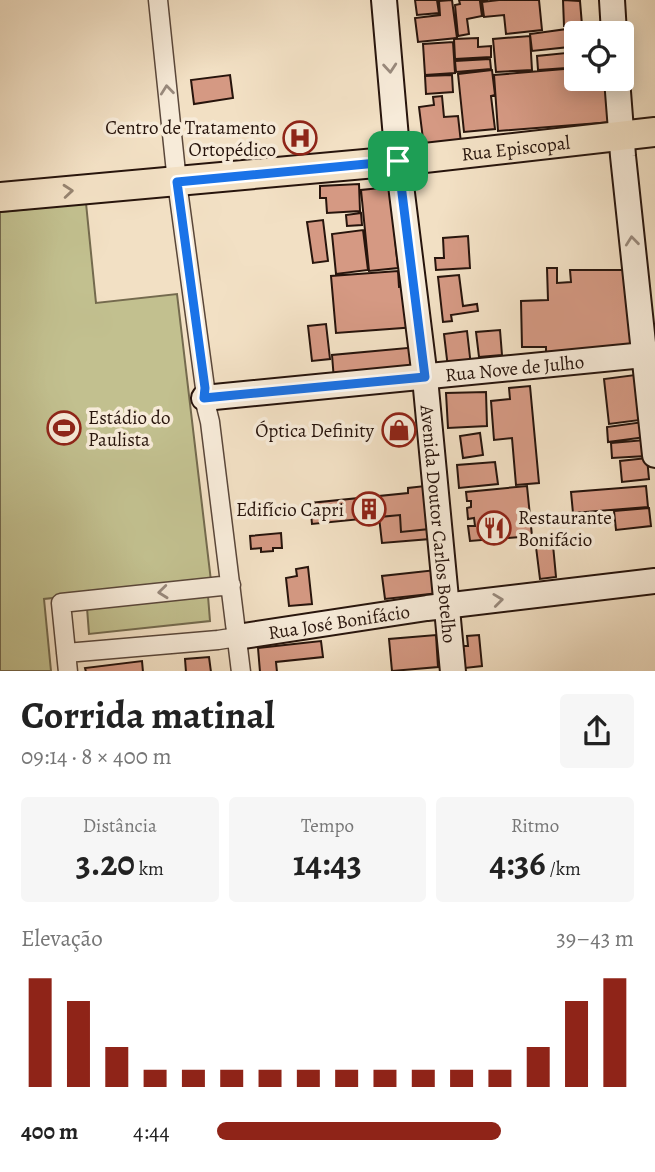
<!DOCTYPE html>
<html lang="pt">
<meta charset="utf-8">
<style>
:root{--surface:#fff;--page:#f6f6f6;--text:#222;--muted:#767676;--accent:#8f2418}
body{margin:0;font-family:Alegreya,serif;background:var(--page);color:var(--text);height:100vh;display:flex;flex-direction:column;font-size:26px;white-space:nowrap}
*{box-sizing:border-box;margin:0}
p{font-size:23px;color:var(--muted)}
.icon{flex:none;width:38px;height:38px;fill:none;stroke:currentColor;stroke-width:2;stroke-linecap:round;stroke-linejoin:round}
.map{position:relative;height:671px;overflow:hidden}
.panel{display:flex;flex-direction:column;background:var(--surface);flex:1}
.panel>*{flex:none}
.tools{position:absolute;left:564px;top:21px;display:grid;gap:14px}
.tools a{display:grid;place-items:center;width:70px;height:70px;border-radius:7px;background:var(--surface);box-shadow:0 4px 18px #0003;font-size:35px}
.pin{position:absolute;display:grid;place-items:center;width:60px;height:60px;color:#fff;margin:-30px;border-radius:14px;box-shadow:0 4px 10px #0006}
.round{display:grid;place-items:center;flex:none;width:74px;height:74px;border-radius:7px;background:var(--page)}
.summary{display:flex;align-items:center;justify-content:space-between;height:119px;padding:0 21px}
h1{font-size:38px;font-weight:700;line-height:52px}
.figures{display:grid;grid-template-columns:repeat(3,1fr);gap:10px;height:119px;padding:7px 21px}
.figures div{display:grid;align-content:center;border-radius:7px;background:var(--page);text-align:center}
.figures b{font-size:35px;font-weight:700}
.figures small{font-size:19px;font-weight:400}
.figures p{font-size:19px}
.chart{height:196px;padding:14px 21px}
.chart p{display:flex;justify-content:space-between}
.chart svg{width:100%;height:126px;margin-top:7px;stroke:var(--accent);stroke-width:6}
ul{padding:0 21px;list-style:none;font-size:23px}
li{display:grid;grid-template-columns:112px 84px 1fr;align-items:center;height:52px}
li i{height:18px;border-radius:9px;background:var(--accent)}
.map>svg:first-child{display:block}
.green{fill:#c2c08f;stroke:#746a4e;stroke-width:2}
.building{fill:#d59983;stroke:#27140c;stroke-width:2}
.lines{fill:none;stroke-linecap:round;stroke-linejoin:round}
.street-casing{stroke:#5a473a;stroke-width:21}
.secondary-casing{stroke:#27140c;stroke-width:28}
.primary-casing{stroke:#27140c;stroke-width:32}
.street{stroke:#f7ebd9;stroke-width:18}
.secondary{stroke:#f7ebd9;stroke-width:24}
.primary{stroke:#f2e0c4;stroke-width:28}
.oneway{stroke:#998a7d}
.oneway2{stroke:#978471}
.route-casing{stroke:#fff;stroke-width:14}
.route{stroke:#1a73e8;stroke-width:9}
.labels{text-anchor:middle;stroke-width:7;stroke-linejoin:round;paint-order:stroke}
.poi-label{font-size:19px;fill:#27140c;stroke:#f7ebd9;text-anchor:end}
.street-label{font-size:19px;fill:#27140c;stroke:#f7ebd9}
</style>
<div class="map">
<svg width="655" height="672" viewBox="0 0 655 672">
<rect width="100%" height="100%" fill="#f2e0c4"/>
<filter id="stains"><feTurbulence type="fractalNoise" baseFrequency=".00286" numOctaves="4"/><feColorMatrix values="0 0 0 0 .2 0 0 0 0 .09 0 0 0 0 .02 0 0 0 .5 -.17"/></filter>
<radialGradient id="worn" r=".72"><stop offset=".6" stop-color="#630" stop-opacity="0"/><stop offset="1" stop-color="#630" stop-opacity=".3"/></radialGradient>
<!-- green -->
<path class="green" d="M86,203L96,303L177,294L211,581L44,599L51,671H0V212Z
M208,596L210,621L89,634L87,608Z"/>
<!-- building -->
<path class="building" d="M415,0H437L439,13L417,15Z
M452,0L457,38L418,42L415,18L440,15L439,1Z
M459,0H488L480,1L482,16L467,19L469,34L458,36L455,5L460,4Z
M499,0H539L542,30L506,34L504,15L484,17L482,2Z
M563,0L580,1L582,25L564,26Z
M567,29L569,47L532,51L530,34Z
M530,36L532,70L496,72L493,39Z
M478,38V47L491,46V57L455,59L454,39Z
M453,42L455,73L425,75L423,44Z
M566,53L567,68L538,70L537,56Z
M490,59L491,69L456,72L455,61Z
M576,68V79H582V81L609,79L612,122L498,131L494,75Z
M492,70L495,95L491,96L495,129L464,132L458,74Z
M230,75L233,98L194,104L191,80Z
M452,75L453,92L426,94L425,76Z
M442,96L444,117L458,116L461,143L424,147L419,107L434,105L433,97Z
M359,184L360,211L327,213L326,198H320V186Z
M390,187L398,268L369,271L361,190Z
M361,213L362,225L347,226L346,215Z
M323,220L328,261L313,263L307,222Z
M363,230L368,270L336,274L332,234Z
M468,236L470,268L436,270L435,258H444L443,238Z
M547,268H557V283L571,282L570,270H633L639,343L546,357V347H522L521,301L548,300Z
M398,271L399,287L409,286L416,327L336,333L331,276Z
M459,275L463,306L477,304L478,311L451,315L452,321L443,322L438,277Z
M326,324L330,359L312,361L308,326Z
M500,330L502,355L479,357L476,332Z
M467,331L471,366L448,368L444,334Z
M418,347L420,372L334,380L332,355Z
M635,375L640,420L609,424L604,379Z
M530,386L539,483L516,485L512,438L494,440L491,401L510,399L509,388Z
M486,392L487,426L448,428L446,393Z
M643,422L646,437L608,442L607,427Z
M480,433L483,455L463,458L460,436Z
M645,440L646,456L612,458L611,443Z
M647,458L649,479L622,482L620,461Z
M495,462L498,484L459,488L457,465Z
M425,486L429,529L401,532L400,515L312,524L310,503L408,493V488Z
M527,486L532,536L470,541L468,526H475L474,518L468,519L467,508L471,507V501H467L466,492Z
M646,486L648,507L573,513L571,492Z
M649,508L651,526L616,530L614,511Z
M400,515L401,532L429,529L430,539L382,543L379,517Z
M281,533L282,548H273V551L261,552V548L251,549L250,536Z
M553,545L556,577L540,579L536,547Z
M308,567L312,604L289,606L286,578L297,576L296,569Z
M436,570L439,593L385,599L382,576Z
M436,635L438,667L392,671L389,639Z
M479,635L482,666L465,668L463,646H468L467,636Z
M321,641L323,657L276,662L277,672H260L258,648Z
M209,657L211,672H186L185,659Z
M142,661L143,672H86L85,668Z"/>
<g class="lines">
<defs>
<path id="street" d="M158,0L177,182L205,388L204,398L210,422L241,672
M66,653L218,640L237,637
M68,672L61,603L231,585"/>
<g id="secondary">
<path id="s1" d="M384,0L398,161L425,378L453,672"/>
<path d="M612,0L614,33"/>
<path d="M617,79L623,156L655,455"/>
<path id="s2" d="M204,398L655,354"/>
<path id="s3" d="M237,637L427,608L655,581"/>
</g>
<g id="primary">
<path id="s4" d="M0,197L398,161L655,132"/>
</g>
</defs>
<!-- street casing -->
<use href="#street" class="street-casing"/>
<!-- secondary casing -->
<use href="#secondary" class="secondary-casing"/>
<!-- primary casing -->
<use href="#primary" class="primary-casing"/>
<!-- street -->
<use href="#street" class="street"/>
<!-- secondary -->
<use href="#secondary" class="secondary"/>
<!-- primary -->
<use href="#primary" class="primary"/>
</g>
<!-- one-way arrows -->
<defs><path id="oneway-chevron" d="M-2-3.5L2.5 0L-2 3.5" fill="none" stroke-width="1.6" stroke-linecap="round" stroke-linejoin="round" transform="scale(1.75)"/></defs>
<g class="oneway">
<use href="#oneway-chevron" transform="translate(390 68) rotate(85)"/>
<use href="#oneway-chevron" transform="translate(167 90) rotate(-96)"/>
<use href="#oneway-chevron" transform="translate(632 241) rotate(-96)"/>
<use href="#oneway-chevron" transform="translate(163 592) rotate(174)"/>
<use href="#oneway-chevron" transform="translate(498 600) rotate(-7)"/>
</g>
<use class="oneway2" href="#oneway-chevron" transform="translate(68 191) rotate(-5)"/>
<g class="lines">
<defs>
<path id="route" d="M398,161L425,377L204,398L205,388L177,182Z"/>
</defs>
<!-- route casing -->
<use href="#route" class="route-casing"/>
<!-- route -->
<use href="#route" class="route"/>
</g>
<!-- icons -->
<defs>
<symbol id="hospital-ring" viewBox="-11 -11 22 22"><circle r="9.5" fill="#f7ebd9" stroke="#8f2418" stroke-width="1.5"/><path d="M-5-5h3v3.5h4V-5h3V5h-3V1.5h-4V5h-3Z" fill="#8f2418"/></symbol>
<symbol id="stadium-ring" viewBox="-11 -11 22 22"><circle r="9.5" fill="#f7ebd9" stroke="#8f2418" stroke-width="1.5"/><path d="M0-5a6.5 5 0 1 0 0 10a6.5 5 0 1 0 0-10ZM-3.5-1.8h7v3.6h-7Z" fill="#8f2418"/></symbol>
<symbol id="shop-ring" viewBox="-11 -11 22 22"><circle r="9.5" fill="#f7ebd9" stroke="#8f2418" stroke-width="1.5"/><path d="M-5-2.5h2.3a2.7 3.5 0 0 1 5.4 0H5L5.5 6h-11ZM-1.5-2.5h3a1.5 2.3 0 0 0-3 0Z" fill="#8f2418"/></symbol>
<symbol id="building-ring" viewBox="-11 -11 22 22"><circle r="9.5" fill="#f7ebd9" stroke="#8f2418" stroke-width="1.5"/><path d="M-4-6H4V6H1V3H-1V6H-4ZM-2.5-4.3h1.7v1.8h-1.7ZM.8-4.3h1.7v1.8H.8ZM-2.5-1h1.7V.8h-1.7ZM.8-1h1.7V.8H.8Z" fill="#8f2418"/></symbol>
<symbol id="restaurant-ring" viewBox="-11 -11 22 22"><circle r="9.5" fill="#f7ebd9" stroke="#8f2418" stroke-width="1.5"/><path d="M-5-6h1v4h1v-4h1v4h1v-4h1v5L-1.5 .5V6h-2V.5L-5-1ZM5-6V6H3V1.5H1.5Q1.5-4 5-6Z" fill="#8f2418"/></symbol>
</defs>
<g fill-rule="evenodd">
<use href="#hospital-ring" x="281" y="119" width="38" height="38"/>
<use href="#stadium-ring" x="45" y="409" width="38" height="38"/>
<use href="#shop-ring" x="380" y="411" width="38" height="38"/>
<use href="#building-ring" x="350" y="490" width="38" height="38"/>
<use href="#restaurant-ring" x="475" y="509" width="38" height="38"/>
</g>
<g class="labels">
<!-- poi labels -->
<g class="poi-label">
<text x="276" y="134">Centro de Tratamento<tspan x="276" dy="22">Ortopédico</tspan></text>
<text x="88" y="424" text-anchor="start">Estádio do<tspan x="88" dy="22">Paulista</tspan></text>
<text x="374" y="437">Óptica Definity</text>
<text x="344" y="516">Edifício Capri</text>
<text x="518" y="524" text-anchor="start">Restaurante<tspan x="518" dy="22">Bonifácio</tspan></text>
</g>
<!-- street labels -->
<g class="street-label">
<text dy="7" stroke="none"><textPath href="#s4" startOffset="518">Rua Episcopal</textPath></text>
<text dy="7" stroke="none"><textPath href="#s2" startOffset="312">Rua Nove de Julho</textPath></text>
<text dy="7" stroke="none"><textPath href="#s1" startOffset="527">Avenida Doutor Carlos Botelho</textPath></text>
<text dy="7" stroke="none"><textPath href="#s3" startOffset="103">Rua José Bonifácio</textPath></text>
</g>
</g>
<rect width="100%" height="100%" filter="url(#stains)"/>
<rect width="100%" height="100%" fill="url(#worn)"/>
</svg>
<div class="tools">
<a><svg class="icon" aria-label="locate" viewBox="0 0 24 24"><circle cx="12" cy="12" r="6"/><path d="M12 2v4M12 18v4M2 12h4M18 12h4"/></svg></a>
</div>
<div class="pin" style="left:398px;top:161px;background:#1e9e55"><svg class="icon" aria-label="arrive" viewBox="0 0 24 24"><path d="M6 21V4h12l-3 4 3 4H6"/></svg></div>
</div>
<section class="panel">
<div class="summary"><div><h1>Corrida matinal</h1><p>09:14 · 8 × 400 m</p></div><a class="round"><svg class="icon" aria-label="share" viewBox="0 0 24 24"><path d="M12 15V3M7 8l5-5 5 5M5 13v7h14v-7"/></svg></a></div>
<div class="figures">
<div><p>Distância</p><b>3.20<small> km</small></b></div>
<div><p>Tempo</p><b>14:43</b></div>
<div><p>Ritmo</p><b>4:36<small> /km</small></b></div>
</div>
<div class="chart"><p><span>Elevação</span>39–43 m</p>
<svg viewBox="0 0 160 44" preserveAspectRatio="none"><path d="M5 44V6M15 44V14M25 44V30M35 44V38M45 44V38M55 44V38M65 44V38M75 44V38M85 44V38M95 44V38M105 44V38M115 44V38M125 44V38M135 44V30M145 44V14M155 44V6"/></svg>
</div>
<ul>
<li><b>400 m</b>4:44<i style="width:68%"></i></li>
</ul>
</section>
